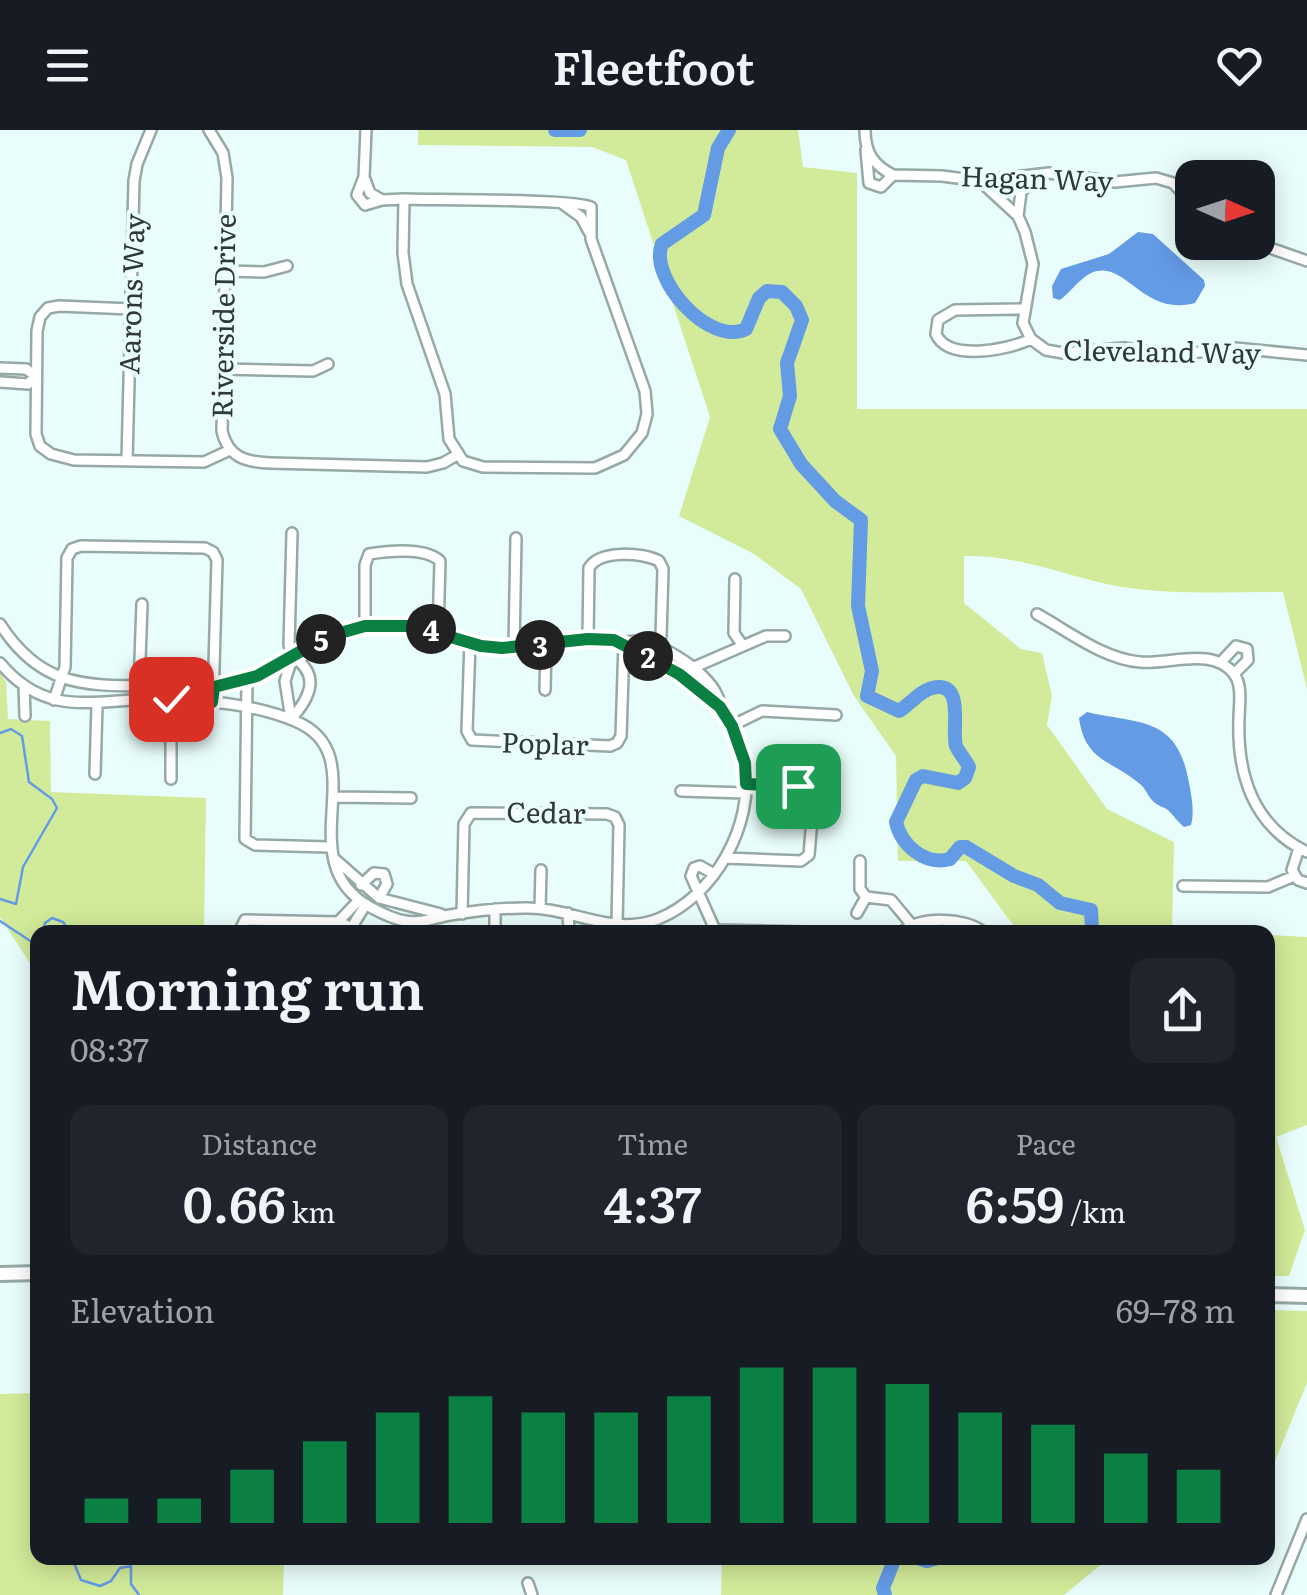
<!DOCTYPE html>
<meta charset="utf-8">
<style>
:root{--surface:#171b24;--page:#20242c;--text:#f1f3f6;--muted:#9ea1a6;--accent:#0b8043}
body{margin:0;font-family:Literata,serif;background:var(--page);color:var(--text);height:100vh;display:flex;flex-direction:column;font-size:38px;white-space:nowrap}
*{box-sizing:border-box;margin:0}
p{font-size:32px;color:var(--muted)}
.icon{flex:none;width:55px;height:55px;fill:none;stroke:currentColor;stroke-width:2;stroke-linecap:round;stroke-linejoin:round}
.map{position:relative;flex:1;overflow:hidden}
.drawer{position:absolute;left:30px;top:795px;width:1245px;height:640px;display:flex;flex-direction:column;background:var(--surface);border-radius:20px;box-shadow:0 5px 25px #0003}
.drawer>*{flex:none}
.needle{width:65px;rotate:93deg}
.buttons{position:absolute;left:1175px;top:30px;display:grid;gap:20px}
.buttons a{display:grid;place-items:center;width:100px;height:100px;border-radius:20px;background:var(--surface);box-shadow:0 5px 25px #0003;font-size:50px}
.pin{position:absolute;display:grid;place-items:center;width:85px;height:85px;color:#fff;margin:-42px;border-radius:20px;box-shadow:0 5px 15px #0006}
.km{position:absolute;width:50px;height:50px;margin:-25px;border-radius:50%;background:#222;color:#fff;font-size:28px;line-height:50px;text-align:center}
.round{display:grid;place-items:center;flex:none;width:105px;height:105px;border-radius:20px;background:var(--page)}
.overview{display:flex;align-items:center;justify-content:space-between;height:170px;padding:0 40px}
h1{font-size:55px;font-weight:600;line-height:75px}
.stats{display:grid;grid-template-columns:repeat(3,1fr);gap:15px;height:170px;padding:10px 40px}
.stats div{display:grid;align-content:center;border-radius:20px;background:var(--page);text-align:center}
.stats b{font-size:50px;font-weight:600}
.stats small{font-size:28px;font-weight:400}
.stats p{font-size:28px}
.chart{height:280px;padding:20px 40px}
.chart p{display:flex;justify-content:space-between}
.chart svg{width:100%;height:180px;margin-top:10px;stroke:var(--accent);stroke-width:6}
header{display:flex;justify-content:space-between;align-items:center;height:130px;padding:0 40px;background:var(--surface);font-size:45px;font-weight:600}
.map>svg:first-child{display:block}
.green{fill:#d2eb9a}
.water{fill:#649be5}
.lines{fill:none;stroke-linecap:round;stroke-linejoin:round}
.stream{stroke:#649be5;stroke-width:2.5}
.river{stroke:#649be5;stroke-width:14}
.minor-casing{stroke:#96a9a7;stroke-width:14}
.secondary-casing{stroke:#96a9a7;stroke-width:18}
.minor{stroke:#fff;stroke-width:9}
.secondary{stroke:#fff;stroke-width:12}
.route-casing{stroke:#fff;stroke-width:20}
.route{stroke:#0b8043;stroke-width:12}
.labels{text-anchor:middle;stroke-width:8;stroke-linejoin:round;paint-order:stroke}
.street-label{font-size:28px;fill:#313938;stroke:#e9fefc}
</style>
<header><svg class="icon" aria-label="menu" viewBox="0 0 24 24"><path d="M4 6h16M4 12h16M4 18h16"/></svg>Fleetfoot<svg class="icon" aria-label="heart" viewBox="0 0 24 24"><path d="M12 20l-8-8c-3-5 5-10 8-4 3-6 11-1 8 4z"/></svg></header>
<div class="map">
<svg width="1307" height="1465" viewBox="0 0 1307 1465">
<rect width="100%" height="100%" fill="#e9fefc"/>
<!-- green -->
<path class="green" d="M418,0H798L803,37L857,43V279H1307V559L1283,462C1230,462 1174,465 1122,457C1068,448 1020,424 964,426V473L1021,519L1042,523L1052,566L1047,595L1107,679L1174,712L1172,802H1068L1067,796L1013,795L966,731H898L896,626L854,566L801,459L754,424L679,386L710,287L626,30L592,17L418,15Z
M0,543L6,552L8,589L50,591L51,662L206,668L204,802H38L37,844L0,787Z
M1268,805L1307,807V995L1276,1007L1305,1100L1289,1146H1268Z
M1268,1180L1307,1181V1253L1268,1348Z
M37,1263L38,1428H284L283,1465H0V1264Z
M722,1428H1149H1109L1064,1465H721Z"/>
<!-- water -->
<path class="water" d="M1138,102L1153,104L1204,150L1205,156L1195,173C1141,187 1126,128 1091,143C1079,149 1071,162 1060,170L1053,168L1052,156L1061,139L1109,124Z
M1087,582C1138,594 1176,586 1188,648C1191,663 1195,680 1191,695L1184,697C1178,692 1174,686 1168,680C1164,677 1158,676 1154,672C1148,667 1147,660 1140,654C1112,630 1085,632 1079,588Z"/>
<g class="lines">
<!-- stream -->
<path class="stream" d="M0,603L11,599L22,606L29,652L52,669L57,678L23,737L16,774L0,769
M0,791L38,816
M43,802L45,793L52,788L63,792L70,802
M72,1428L81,1450L100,1456L111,1451L120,1438L131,1436V1454L139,1465"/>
<!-- river -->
<path class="river" d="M555,0H580
M729,0L718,18L704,85L662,114C648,148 709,217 746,199L759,168L767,161L782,162L796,176L802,190L787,233L790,266L780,299L801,334L835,371L861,390L858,476L872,541L867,566L899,581C909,575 920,561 932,558C966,550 951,599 956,616C959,623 966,630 969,637L965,648L958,653L923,646L916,650L896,692C901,715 925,736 950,729L960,717H966L1014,746L1038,755L1060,773L1091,780L1092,802
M918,1428L927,1431L938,1428
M885,1465L883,1458L895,1428"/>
<defs>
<path id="minor" d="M209,0L223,23L227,48L222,301C228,327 245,332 270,333L427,337L443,333L457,325
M366,0L364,47L357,65L365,75L382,70
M865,0C865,22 873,35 893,45L942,46L980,51L1049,43L1115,52L1156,48L1173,53L1192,73
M866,20L869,53L881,57L893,45
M364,47L370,63L382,70L404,69C431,70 579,69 591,77V109L645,261L647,284L642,303L624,325L595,338L483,337L463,331L449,309L445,264L407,154L403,123L404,69
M980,51L1018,86L1025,102L1033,134L1023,193L1031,209L1046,220L1063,223L1124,218L1173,225L1235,218L1307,225
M563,74L581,87L589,102
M1018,86L1021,62L1037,46
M1253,112L1307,131
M226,141L264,142L287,136
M131,179L59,176L48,178L40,187L37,201L36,304L40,316L51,324L74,330L204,332L230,320
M1023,179L955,180L938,190L936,204C948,232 1008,220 1031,209
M0,238L26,239L36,246L28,254L0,252
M223,239L313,241L328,234
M127,331L134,51L137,34L151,0
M292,403L289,515L293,527
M735,449L734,503L743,516
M1037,484C1068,501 1103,529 1140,532C1169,535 1213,516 1234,544C1243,556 1239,575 1239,589C1237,644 1253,696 1307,722
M0,494C43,561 90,555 159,556C190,556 219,560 249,549C271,541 289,528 308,515C338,496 376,493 411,496C441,498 468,516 498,518C539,519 587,498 626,514C646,523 668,535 685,548C697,558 706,571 720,577
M365,496V435L369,424C388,421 425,417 440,431L438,501
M588,509L589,438C599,420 642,422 659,431L663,439L661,506L656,521
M470,512L467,601L472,610L610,616L617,613L621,606L624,513
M514,517L516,408
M1221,532L1236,516L1247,519L1248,530L1234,544
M0,533C46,588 92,570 153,569C199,569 252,573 295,591C378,625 286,730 370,777C381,783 393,789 405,791C421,794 434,788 450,785C474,781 500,778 525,778C571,777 612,807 658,789C715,766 754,695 745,635C742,615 730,597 721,580C719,575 720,570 717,565C706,540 651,503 624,513
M690,539L766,506H785
M247,550L245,709L255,715L329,717
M24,555L25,586
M139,557L142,474
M545,560L546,514
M54,570L65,537L67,428L72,419L81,416L205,418L213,422L217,430L213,572
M291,589C310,568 321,545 293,527
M291,589L285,551L292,529
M731,596L762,581L836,585
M95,644L97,575
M171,649V569
M681,661L745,663
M335,667L411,668
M1299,718L1292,740L1298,750L1307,753
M725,728L801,731L809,725L814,665L805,657L746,654
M336,730L379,768L441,784
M860,731V759L866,767
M714,744L700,736L694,738L691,746L716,802
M361,755L374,743L384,744L387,754L379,768
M1183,756L1268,757L1294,746
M866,767L891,770L911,794
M540,778L541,740
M568,783L569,802
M857,783L866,767
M462,784L464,694L471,683L607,684L615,687L619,695L617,795
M338,792L359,770
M350,800L366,774
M716,800L806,802
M239,802L245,790L338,792L346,795L350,802
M495,802V779
M902,802C917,786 966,787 983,802
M528,1453L532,1465
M1276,1465L1307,1389"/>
<path id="secondary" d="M0,1144L38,1143
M1268,1165L1307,1166"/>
</defs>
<!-- minor casing -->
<use href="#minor" class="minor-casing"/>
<!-- secondary casing -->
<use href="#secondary" class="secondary-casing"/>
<!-- minor -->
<use href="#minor" class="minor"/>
<!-- secondary -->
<use href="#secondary" class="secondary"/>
</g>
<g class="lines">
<defs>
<path id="route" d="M171,569L212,572L214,557L257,546L326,507L365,496H413L481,516L502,518L588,509L614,510L679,544L720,577L732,596L745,633L746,654L798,656"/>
</defs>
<!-- route casing -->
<use href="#route" class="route-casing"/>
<!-- route -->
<use href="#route" class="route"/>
</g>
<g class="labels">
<!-- street labels -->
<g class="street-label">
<text transform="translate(1037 49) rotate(2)" y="10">Hagan Way</text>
<text transform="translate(132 164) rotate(-88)" y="10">Aarons Way</text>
<text transform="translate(224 186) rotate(-89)" y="10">Riverside Drive</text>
<text transform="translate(1162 222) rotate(1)" y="10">Cleveland Way</text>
<text transform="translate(545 614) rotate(2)" y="10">Poplar</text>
<text transform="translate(546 683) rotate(1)" y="10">Cedar</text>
</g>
</g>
</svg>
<div class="buttons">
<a><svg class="needle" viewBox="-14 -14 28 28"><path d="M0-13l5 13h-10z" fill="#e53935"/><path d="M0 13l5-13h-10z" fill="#9ea1a6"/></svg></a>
</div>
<div class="pin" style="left:798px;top:656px;background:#1e9e55"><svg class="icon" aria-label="arrive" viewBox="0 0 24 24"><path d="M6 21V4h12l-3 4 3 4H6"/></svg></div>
<div class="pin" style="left:171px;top:569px;background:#d93025"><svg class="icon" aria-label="check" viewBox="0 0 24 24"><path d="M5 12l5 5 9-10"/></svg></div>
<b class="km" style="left:648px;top:526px">2</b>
<b class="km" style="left:540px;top:515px">3</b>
<b class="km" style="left:431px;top:499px">4</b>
<b class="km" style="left:321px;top:509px">5</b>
<section class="drawer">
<div class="overview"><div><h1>Morning run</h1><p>08:37</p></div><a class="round"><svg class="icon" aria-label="share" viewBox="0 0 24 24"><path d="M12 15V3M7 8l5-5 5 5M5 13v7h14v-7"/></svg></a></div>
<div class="stats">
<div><p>Distance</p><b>0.66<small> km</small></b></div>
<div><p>Time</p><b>4:37</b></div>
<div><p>Pace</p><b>6:59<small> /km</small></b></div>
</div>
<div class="chart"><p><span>Elevation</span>69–78 m</p>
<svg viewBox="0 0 160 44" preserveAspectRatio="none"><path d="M5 44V38M15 44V38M25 44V31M35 44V24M45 44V17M55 44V13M65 44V17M75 44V17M85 44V13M95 44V6M105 44V6M115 44V10M125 44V17M135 44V20M145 44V27M155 44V31"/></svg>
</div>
</section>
</div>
